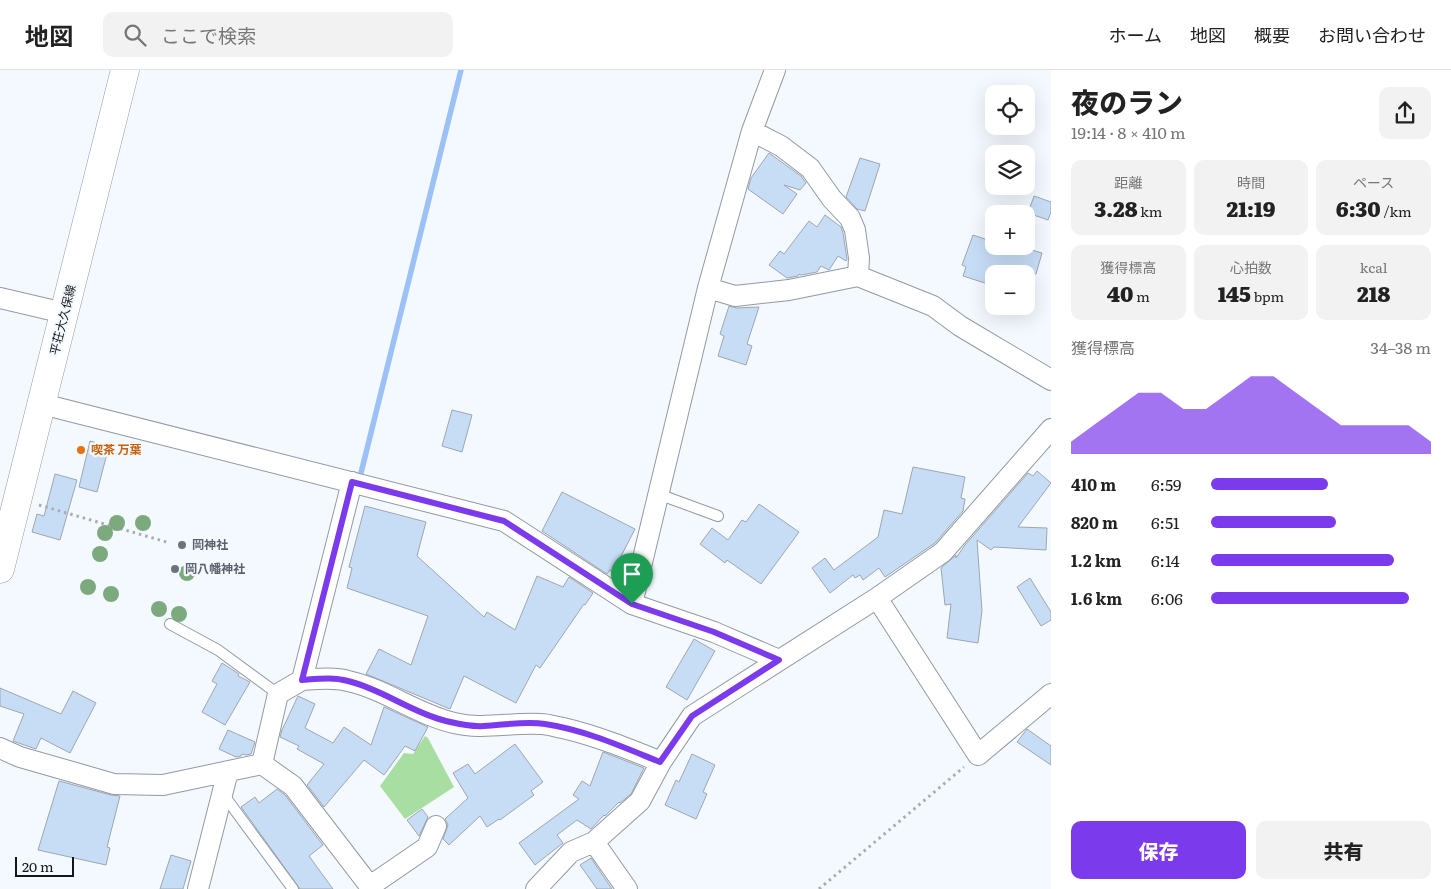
<!DOCTYPE html>
<html lang="ja">
<meta charset="utf-8">
<style>
:root{--surface:#fff;--page:#f2f2f2;--text:#222;--muted:#767676;--line:#e0e0e0;--accent:#7c3aed}
body{margin:0;font-family:Literata,"Noto Sans JP",serif;background:var(--page);color:var(--text);height:100vh;display:flex;flex-direction:column;font-size:19px;white-space:nowrap}
*{box-sizing:border-box;margin:0}
p{font-size:16px;color:var(--muted)}
.icon{flex:none;width:28px;height:28px;fill:none;stroke:currentColor;stroke-width:2;stroke-linecap:round;stroke-linejoin:round}
.map{position:relative;flex:1;overflow:hidden}
.details{display:flex;flex-direction:column;background:var(--surface);width:400px}
.details>*{flex:none}
.tools{position:absolute;left:985px;top:15px;display:grid;gap:10px}
.tools a{display:grid;place-items:center;width:50px;height:50px;border-radius:10px;background:var(--surface);box-shadow:0 5px 20px #0002;font-size:25px}
.scale{position:absolute;left:15px;bottom:12px;width:59px;box-sizing:border-box;padding-left:5px;border:2px solid #14171a;border-top:0;font-size:14px;line-height:18px;white-space:nowrap;color:#14171a;-webkit-text-stroke:4px #f4f9ff;paint-order:stroke}
.pin{position:absolute;display:grid;place-items:center;width:42px;height:42px;color:#fff;margin:-51px -21px;border-radius:50% 50% 50% 0;rotate:-45deg;box-shadow:0 0 5px #0007}
.pin .icon{rotate:45deg}
.round{display:grid;place-items:center;flex:none;width:52px;height:52px;border-radius:10px;background:var(--page)}
.headline{display:flex;align-items:center;justify-content:space-between;height:85px;padding:0 20px}
h1{font-size:28px;font-weight:800;line-height:38px}
.stats{display:grid;grid-template-columns:repeat(3,1fr);gap:8px;height:85px;padding:5px 20px}
.stats div{display:grid;align-content:center;border-radius:10px;background:var(--page);text-align:center}
.stats b{font-size:21px;font-weight:800}
.stats small{font-size:14px;font-weight:400}
.stats p{font-size:14px}
.chart{height:140px;padding:10px 20px}
.chart p{display:flex;justify-content:space-between}
.chart svg{width:100%;height:90px;margin-top:5px;fill:var(--accent);opacity:.7}
.action{display:flex;gap:10px;margin-top:auto;padding:10px 20px}
.action a{flex:1;height:58px;border-radius:10px;background:var(--accent);color:#fff;font-size:20px;font-weight:800;line-height:58px;text-align:center}
.action a+a{background:var(--page);color:var(--text)}
ul{padding:0 20px;list-style:none;font-size:16px}
li{display:grid;grid-template-columns:80px 60px 1fr;align-items:center;height:38px}
li i{height:12px;border-radius:6px;background:var(--accent)}
header{display:flex;align-items:center;gap:30px;box-sizing:border-box;height:70px;padding:0 25px;background:var(--surface);border-bottom:1px solid var(--line)}
header strong{font-size:24px}
nav{display:flex;gap:28px;margin-inline-start:auto;font-size:18px}
.search{width:350px;height:45px;background:var(--page);display:flex;align-items:center;gap:12px;box-sizing:border-box;padding:0 18px;border-radius:10px;color:var(--muted);font-size:19px}
main{display:flex;flex:1;min-height:0}
.map>svg:first-child{display:block}
.green{fill:#a9dea3}
.lines{fill:none;stroke-linecap:round;stroke-linejoin:round}
.stream{stroke:#9cc1f6;stroke-width:5.5}
.building{fill:#c7ddf6;stroke:#9ea6af}
.service-casing{stroke:#9299a2;stroke-width:12}
.minor-casing{stroke:#9299a2;stroke-width:22}
.secondary-casing{stroke:#9299a2;stroke-width:29}
.path{stroke:#a8adb2;stroke-width:3;stroke-dasharray:2.5 4;stroke-linecap:butt}
.service{stroke:#fff;stroke-width:10}
.minor{stroke:#fff;stroke-width:20}
.secondary{stroke:#fff;stroke-width:28}
.tree{fill:#7da97f}
.route-casing{stroke:#fff;stroke-width:10}
.route{stroke:#7c3aed;stroke-width:6}
.food-dot{fill:#e8710a;stroke:#f4f9ff;stroke-width:2}
.worship-dot{fill:#6b7280;stroke:#f4f9ff;stroke-width:2}
.labels{text-anchor:middle;stroke-width:4.5;stroke-linejoin:round;paint-order:stroke}
.street-label{font-size:12px;fill:#14171a;stroke:#f4f9ff}
.food-label{font-size:12px;font-weight:bold;fill:#c56008;stroke:#f4f9ff;text-anchor:start}
.worship-label{font-size:12px;font-weight:bold;fill:#5b616d;stroke:#f4f9ff;text-anchor:start}
</style>
<header>
<strong>地図</strong>
<div class="search"><svg class="icon" aria-label="search" viewBox="0 0 24 24"><circle cx="10" cy="10" r="6"/><path d="M15 15l6 6"/></svg>ここで検索</div>
<nav><a>ホーム</a><a>地図</a><a>概要</a><a>お問い合わせ</a></nav>
</header>
<main>
<div class="map">
<svg width="1051" height="819" viewBox="0 0 1051 819">
<rect width="100%" height="100%" fill="#f4f9ff"/>
<!-- green -->
<path class="green" d="M425,666L428,668L454,717L405,749L380,716L404,683L413,684Z"/>
<g class="lines">
<!-- stream -->
<path class="stream" d="M359,411L461,0"/>
</g>
<!-- building -->
<path class="building" d="M769,83L801,106L806,113L800,120L784,115L797,124L783,144L748,119L751,108Z
M860,88L880,94L865,141L857,139L846,127Z
M1034,126L1051,132V142L1048,150L1028,143Z
M825,145L841,157L843,163L847,189L846,191L838,186L829,200L821,196L817,202L801,205L799,204L798,206L787,208L769,195L780,181L784,184L809,151L817,157Z
M973,165L994,172V176H1017L1042,183L1036,204H994V216L963,206L966,197L962,195Z
M729,236L736,238L759,237L747,274L752,276L746,295L718,286L724,266L720,264Z
M452,340L472,345L462,382L442,376Z
M90,371L109,376L97,422L79,417Z
M913,397L965,407L961,428L965,429L963,441L935,473L885,507L879,498L863,510L860,505L855,508L853,505L830,523L812,498L825,488L834,500L878,467L884,440L902,444Z
M1037,401L1051,413L1018,457L1047,458L1046,480L994,477L991,480L977,470L982,541L978,573L947,568L951,534L945,535L941,498L956,485V488L965,475L1028,403L1033,406Z
M55,404L77,410L60,470L32,462L37,444L44,446Z
M562,422L635,459L613,502L610,500L607,504L542,461Z
M759,434L799,462L761,514L727,490L725,493L700,474L712,458L728,470L742,450L746,452Z
M365,436L426,452L417,486L484,547L487,542L515,560L537,506L563,517L569,507L593,523L585,535L584,534L540,598L536,595L516,633L464,606L450,639L366,604L379,579L411,595L428,546L347,518L352,498L349,497Z
M1030,508L1051,542V550L1041,556L1017,517Z
M694,569L715,581L687,630L666,617Z
M222,593L239,604L238,606L250,612L225,655L202,642L217,614L212,611Z
M0,618L61,644L73,621L96,633L70,683L41,668L36,679L13,671L24,644L0,636Z
M298,626L315,634L305,658L333,673L344,657L371,675L384,637L428,657L415,681L405,676L384,705L364,690L324,737L307,715L324,694L297,679L299,676L280,667L282,660Z
M1027,659L1051,676V695L1017,672Z
M228,660L255,672L251,684L246,685L242,684L241,686L236,687L219,679Z
M515,674L543,712L531,721L534,725L500,750L499,749L487,757L480,746L449,775L443,769L448,755L445,749L468,728L453,703L468,694L475,704Z
M603,682L644,698L631,724L620,733L619,732L605,746L604,745L591,759L577,750L557,765L563,773L535,795L519,773L579,729L573,725L582,711L590,716Z
M692,684L715,695L703,722L707,724L696,749L665,735L676,710L679,712Z
M59,711L111,725L120,726L107,777L110,778L106,795L38,780Z
M277,719L285,725L323,775L309,786L333,819H300L241,737L255,727L259,733Z
M422,739L428,747L419,766L407,750Z
M171,785L191,791L183,819H160Z
M591,788L612,819H597L580,795Z"/>
<g class="lines">
<defs>
<path id="service" d="M658,424L718,446
M170,554L218,580L278,624
M223,724L293,819"/>
<path id="minor" d="M752,61L781,76L810,98L832,129L850,148L855,160L859,188L858,206
M708,218L735,226L789,220L858,206L933,236L960,256L1051,310
M0,228L64,243
M42,334L504,451L632,534L714,562L779,590
M877,528L978,685L1051,624
M632,534L708,218L752,61L775,0
M302,610C317,609 333,607 348,611C385,619 416,644 454,653C482,660 512,652 541,654C548,654 556,657 563,658C597,666 629,679 661,692
M0,678L20,687L114,714L163,715L262,694L293,716L372,819
M262,694L278,624L302,610L352,412
M594,772L627,819
M370,816L427,777L436,756
M198,819L228,701
M536,819L571,782L594,772L640,731L661,692L692,646L877,528L943,482L1051,359"/>
<path id="secondary" d="M0,499L125,0"/>
</defs>
<!-- service casing -->
<use href="#service" class="service-casing"/>
<!-- minor casing -->
<use href="#minor" class="minor-casing"/>
<!-- secondary casing -->
<use href="#secondary" class="secondary-casing"/>
<!-- path -->
<path class="path" d="M39,435L170,473
M819,819L964,697"/>
<!-- service -->
<use href="#service" class="service"/>
<!-- minor -->
<use href="#minor" class="minor"/>
<!-- secondary -->
<use href="#secondary" class="secondary"/>
</g>
<!-- trees -->
<g class="tree">
<circle cx="117" cy="453" r="8"/>
<circle cx="143" cy="453" r="8"/>
<circle cx="105" cy="463" r="8"/>
<circle cx="100" cy="484" r="8"/>
<circle cx="187" cy="503" r="8"/>
<circle cx="88" cy="517" r="8"/>
<circle cx="111" cy="524" r="8"/>
<circle cx="159" cy="539" r="8"/>
<circle cx="179" cy="544" r="8"/>
</g>
<g class="lines">
<defs>
<path id="route" d="M352,412L504,451L632,534L714,562L779,590L692,646L660,692C623,677 585,660 545,654C525,651 504,655 484,656C471,657 459,654 446,651C412,643 382,619 348,611C333,607 317,609 302,610Z"/>
</defs>
<!-- route casing -->
<use href="#route" class="route-casing"/>
<!-- route -->
<use href="#route" class="route"/>
</g>
<!-- markers -->
<circle class="food-dot" cx="81" cy="380" r="5"/>
<g class="worship-dot">
<circle cx="182" cy="475" r="5"/>
<circle cx="175" cy="499" r="5"/>
</g>
<g class="labels">
<!-- street labels -->
<g class="street-label">
<text transform="translate(63 250) rotate(-76)" y="4">平荘大久保線</text>
</g>
<!-- food labels -->
<g class="food-label">
<text x="91" y="384">喫茶 万葉</text>
</g>
<!-- worship labels -->
<g class="worship-label">
<text x="192" y="479">岡神社</text>
<text x="185" y="503">岡八幡神社</text>
</g>
</g>
</svg>
<div class="tools">
<a><svg class="icon" aria-label="locate" viewBox="0 0 24 24"><circle cx="12" cy="12" r="6"/><path d="M12 2v4M12 18v4M2 12h4M18 12h4"/></svg></a>
<a><svg class="icon" aria-label="layers" viewBox="0 0 24 24"><path d="M12 4l9 5-9 5-9-5zM3 14l9 5 9-5"/></svg></a>
<a>+</a>
<a>−</a>
</div>
<div class="scale">20 m</div>
<div class="pin" style="left:632px;top:534px;background:#1e9e55"><svg class="icon" aria-label="arrive" viewBox="0 0 24 24"><path d="M6 21V4h12l-3 4 3 4H6"/></svg></div>
</div>
<section class="details">
<div class="headline"><div><h1>夜のラン</h1><p>19:14 · 8 × 410 m</p></div><a class="round"><svg class="icon" aria-label="share" viewBox="0 0 24 24"><path d="M12 15V3M7 8l5-5 5 5M5 13v7h14v-7"/></svg></a></div>
<div class="stats">
<div><p>距離</p><b>3.28<small> km</small></b></div>
<div><p>時間</p><b>21:19</b></div>
<div><p>ペース</p><b>6:30<small> /km</small></b></div>
</div>
<div class="stats">
<div><p>獲得標高</p><b>40<small> m</small></b></div>
<div><p>心拍数</p><b>145<small> bpm</small></b></div>
<div><p>kcal</p><b>218</b></div>
</div>
<div class="chart"><p><span>獲得標高</span>34–38 m</p>
<svg viewBox="0 0 160 44" preserveAspectRatio="none"><path d="M0 44V38L10 30L20 22L30 14L40 14L50 22L60 22L70 14L80 6L90 6L100 14L110 22L120 30L130 30L140 30L150 30L160 38V44z"/></svg>
</div>
<ul>
<li><b>410 m</b>6:59<i style="width:53%"></i></li>
<li><b>820 m</b>6:51<i style="width:57%"></i></li>
<li><b>1.2 km</b>6:14<i style="width:83%"></i></li>
<li><b>1.6 km</b>6:06<i style="width:90%"></i></li>
</ul>
<div class="action"><a>保存</a><a>共有</a></div>
</section>
</main>
